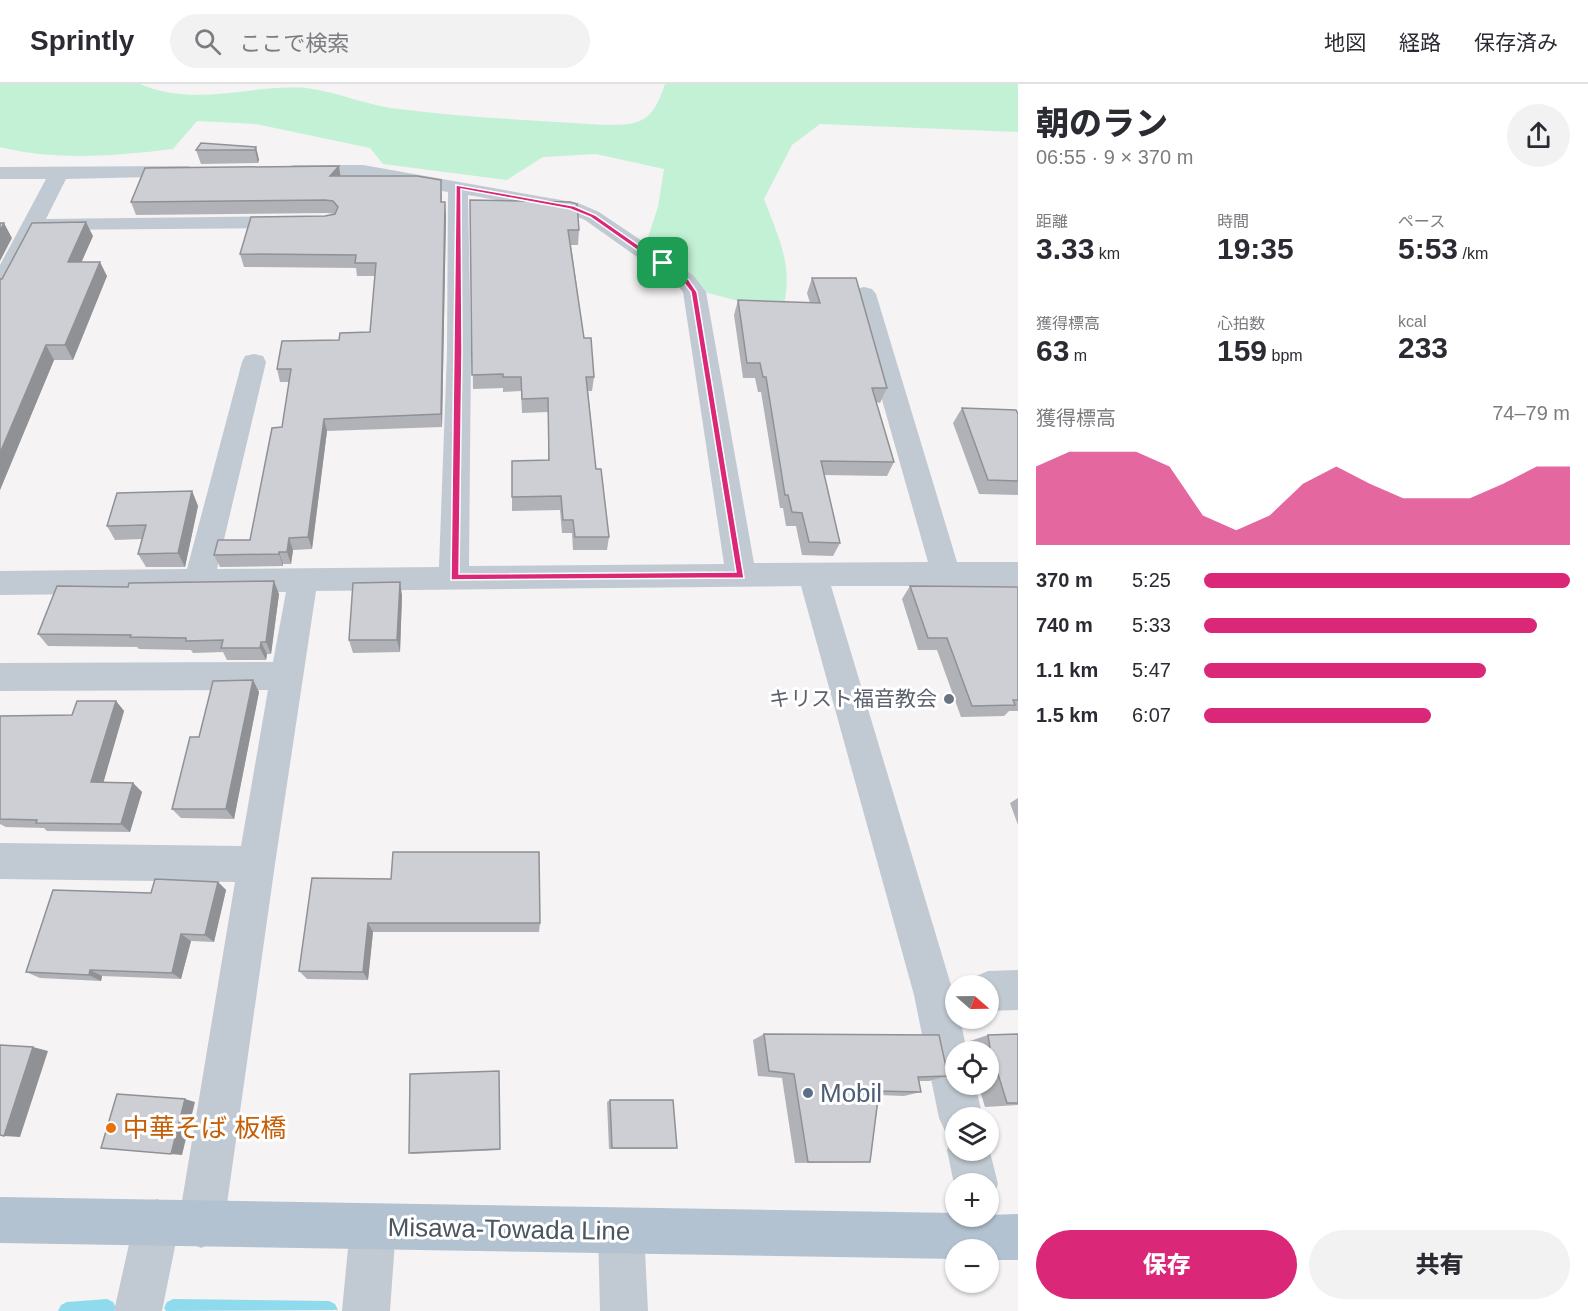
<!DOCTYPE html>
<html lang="ja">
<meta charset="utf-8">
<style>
:root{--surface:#fff;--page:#f2f2f3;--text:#2b2b33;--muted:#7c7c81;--line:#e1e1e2;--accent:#db2777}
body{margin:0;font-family:Helvetica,"Noto Sans JP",sans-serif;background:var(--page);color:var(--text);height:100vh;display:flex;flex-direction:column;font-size:22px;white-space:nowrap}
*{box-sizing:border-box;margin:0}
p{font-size:20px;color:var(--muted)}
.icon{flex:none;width:33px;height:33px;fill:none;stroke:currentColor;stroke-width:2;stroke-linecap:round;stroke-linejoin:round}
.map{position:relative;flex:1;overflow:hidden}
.sheet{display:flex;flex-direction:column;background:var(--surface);width:570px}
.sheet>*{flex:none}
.needle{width:39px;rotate:110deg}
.tools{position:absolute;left:945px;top:891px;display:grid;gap:12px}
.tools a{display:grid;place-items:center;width:54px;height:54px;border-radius:50%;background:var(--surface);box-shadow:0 2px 4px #0004;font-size:30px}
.pin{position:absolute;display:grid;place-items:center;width:51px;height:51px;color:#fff;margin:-26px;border-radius:12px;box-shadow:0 3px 9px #0006}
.round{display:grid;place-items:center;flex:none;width:63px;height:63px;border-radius:32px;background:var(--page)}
.headline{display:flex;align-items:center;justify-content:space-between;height:102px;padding:0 18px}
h1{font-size:33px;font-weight:800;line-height:45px}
.metrics{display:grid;grid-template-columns:repeat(3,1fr);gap:9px;height:102px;padding:6px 18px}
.metrics div{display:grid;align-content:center}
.metrics b{font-size:30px;font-weight:800}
.metrics small{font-size:16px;font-weight:400}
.metrics p{font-size:16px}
.chart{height:168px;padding:12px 18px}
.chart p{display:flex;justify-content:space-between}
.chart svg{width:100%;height:108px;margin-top:6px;fill:var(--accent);opacity:.7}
.action{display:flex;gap:12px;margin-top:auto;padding:12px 18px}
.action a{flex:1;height:69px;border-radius:36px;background:var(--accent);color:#fff;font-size:24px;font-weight:800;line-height:69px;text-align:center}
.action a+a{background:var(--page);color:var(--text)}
ul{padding:0 18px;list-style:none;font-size:20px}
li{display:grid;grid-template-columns:96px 72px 1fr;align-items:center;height:45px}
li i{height:15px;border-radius:8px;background:var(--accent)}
header{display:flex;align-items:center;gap:36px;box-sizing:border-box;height:84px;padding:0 30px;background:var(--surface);border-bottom:2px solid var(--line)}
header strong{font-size:28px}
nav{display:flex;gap:33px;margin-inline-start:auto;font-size:21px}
.search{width:420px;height:54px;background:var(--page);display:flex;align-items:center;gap:15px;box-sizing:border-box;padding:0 21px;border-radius:33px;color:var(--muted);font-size:22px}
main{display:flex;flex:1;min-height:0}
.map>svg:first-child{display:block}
.green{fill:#c3f1d5}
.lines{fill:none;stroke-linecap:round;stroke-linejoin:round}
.stream{fill:#90daee;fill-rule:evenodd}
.minor{fill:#c1cad2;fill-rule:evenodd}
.major{fill:#b3c2d1;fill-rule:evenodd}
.wall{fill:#b0b2b7}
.shaded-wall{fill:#909195}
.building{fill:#cdcfd5;stroke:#909195;stroke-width:1.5}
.route{fill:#db2777;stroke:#fff;stroke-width:1.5;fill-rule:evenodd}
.worship-dot{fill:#6b7280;stroke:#fff;stroke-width:2}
.service-dot{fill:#5c6f8a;stroke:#fff;stroke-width:2}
.food-dot{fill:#e8710a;stroke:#fff;stroke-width:2}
.labels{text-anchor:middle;stroke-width:6;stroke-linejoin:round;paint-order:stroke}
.worship-label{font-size:21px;fill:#5b616d;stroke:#fff;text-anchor:end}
.near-service-label{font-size:26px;fill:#4e5e75;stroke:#fff;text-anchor:start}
.near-food-label{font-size:26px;fill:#c56008;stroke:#fff;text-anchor:start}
.near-street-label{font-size:26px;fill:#4a5661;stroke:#fff}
</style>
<header>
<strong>Sprintly</strong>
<div class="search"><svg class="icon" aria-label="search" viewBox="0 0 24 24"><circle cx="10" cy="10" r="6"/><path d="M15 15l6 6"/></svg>ここで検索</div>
<nav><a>地図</a><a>経路</a><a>保存済み</a></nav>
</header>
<main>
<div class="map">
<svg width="1018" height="1227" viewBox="0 0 1018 1227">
<rect width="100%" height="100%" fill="#f5f3f3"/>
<!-- green -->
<path class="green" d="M0,0H140C195,24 250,0 306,4C338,8 368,22 399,25C467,34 536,36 604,41C643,41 652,38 665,0H1018V48L820,40L792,61L764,115C779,155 795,184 782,228L704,208L648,153L658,123L664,85L596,70L543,73L507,96L383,80L370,64L256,40L197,37L173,65C116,72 56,77 0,63Z"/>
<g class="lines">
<!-- stream -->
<path class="stream" d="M107,1215L113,1218L116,1224L114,1227H58L61,1221L67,1218Z
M173,1215L329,1217L335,1220L338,1226L166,1227L164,1224L167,1218Z"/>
<!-- minor -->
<path class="minor" d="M294,81H363L578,119L599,128L694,192L706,208L754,479L928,478L852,210L856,205L864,203L872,205L876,210L957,478H1018V502H831L954,911L956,934H960L967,968H956V1000H975L983,1034H956V1066H988V1060L998,1100L992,1116L988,1117V1100H956V1105L954,1100L947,1066L953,1052L946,1049L939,1034L914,911L801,502L316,507L275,780L224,1141L217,1157L201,1164L185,1157L179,1143L162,1227H114L134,1138L141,1122L157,1115L173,1122L179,1135L235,798L0,795V759L241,762L268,606L0,607V579L273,578L286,508L0,511V487L187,485L242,278L245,272L254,270L263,272L266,278L217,485L439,483L447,268L448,108L363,93L287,91L284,87L287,83ZM468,111L566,128L585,136L678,202L683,208L724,480L469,482L471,268Z
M188,82L195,84L198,88L195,92L66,95L46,135L295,132L303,133L306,138L303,143L295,144L40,146L11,203L8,208L0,210V181L46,95H0V83Z
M1018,886V926L988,927V902H970L974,893L988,887Z
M373,1120L389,1127L396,1143L390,1227H342L350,1143L357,1127Z
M621,1124L637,1131L644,1147L648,1227H600L598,1147L605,1131Z"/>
<!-- major -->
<path class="major" d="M0,1113L956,1129V1132L1018,1130V1176H988V1166H956V1175L0,1159Z"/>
</g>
<!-- wall -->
<path class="wall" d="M256,63L259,76L258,79L201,80L196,66Z
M340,92L442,109V118L446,131L442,343L327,347L312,465L293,466L291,480H283V482L220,483L214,471L250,456L282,343L289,298H280L277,285L339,256L370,248L375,192H357L356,184L244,183L240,170L325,132L335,130L327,129L136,131L131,118Z
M470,116L579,146L578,161H571L584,254L594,293L592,307H588L596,385L609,453L607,466H573L572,449H562L560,426L512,427V377L548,376V328L522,329L521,307L503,308V304L473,305Z
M93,152L81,178L107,192L73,276H54L0,406V195Z
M812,194L887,304L880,319L876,318L894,378L887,392L824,391L840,459L833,472L802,471L796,442H786L783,424H780L761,308H758L755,294H743L734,231L738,216L810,219L807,209Z
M962,324L1018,330V411L979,410L953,339Z
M192,407L198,422L185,483H146L138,470L142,455L115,456L107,442Z
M910,502L1018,503V627H1009L1004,632L961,633L937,566H918L902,515Z
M279,510L271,570H267L266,576H227L223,568L193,569L191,566L139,565L137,563L48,562L38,550Z
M402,511L400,568L353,569L349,556Z
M253,596L259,608L234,735L181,734L172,725L199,653Z
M116,617L124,627L103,698L133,699L142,708L130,748L47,747L44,744L6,743L0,740V632L72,631Z
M1018,714V741L1010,719Z
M312,794L540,839L539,848H373L368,896L307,895L299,887Z
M218,798L226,806L214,858L191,857L181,895L102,892L101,897L40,894L26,888L151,809Z
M764,950L948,992L929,997H919L921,1008L904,1012L879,1011L870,1078L795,1079L782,994L758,992L753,956Z
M1018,950V1021L985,1023L978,1000H988V968H968L967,958L988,951Z
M499,987L500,1066L412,1070L409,1069Z
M610,1016L677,1064L671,1065H609L607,1018Z"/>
<!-- shaded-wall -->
<path class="shaded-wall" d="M256,63L259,76L258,79L255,66Z
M339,82L341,95L330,92Z
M445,118L446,131L442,343L441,330Z
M86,138L93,152L75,193L68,178Z
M4,139L12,154L0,177V147Z
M100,178L107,192L73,276L65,261Z
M46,261L54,276L0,406V369Z
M324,335L327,347L312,465L308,453Z
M192,407L198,422L185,483L178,469Z
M289,454L293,466L291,480L287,468Z
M279,468L283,480V482L279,470Z
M274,497L279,510L271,570L266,558Z
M400,498L402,511L400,568L397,556Z
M261,558L267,570L266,576L260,564Z
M253,596L259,608L234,735L226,725Z
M116,617L124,627L101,707L91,698Z
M133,699L142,708L130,748L121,740Z
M218,798L226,806L214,858L205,851Z
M368,839L373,848L368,896L363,888Z
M181,850L191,857L181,895L172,889Z
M90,886L102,892L101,897L89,891Z
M33,963L48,967L20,1053L4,1052Z
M185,1015L195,1018L182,1071L171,1070Z"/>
<!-- building -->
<path class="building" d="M201,59L256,63L255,66H196Z
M339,82L330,92H417L441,96V118H445L441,330L324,335L308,453L289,454L287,468H279V470L214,471L218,456H250L272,344L282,343L291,285H277L282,257L339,256L340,249L370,248L376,179H355L356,171L240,170L251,133L325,132L335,130L338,123L333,117L325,116L131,118L145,84Z
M470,116L570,118L577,120L579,146H568L584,254H591L594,293H586L596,385H601L609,453H575L573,436H563L561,412L512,413V377L549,376L548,314L522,315L521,293H503V290L472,291Z
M86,138L68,178H100L65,261H46L0,369V195H2L32,139Z
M0,139H4L0,147Z
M812,194H856L887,304H872L894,378L821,377L840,459L809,458L802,429L792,428L788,411H785L766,293H763L760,279H747L738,216L820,219Z
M962,324L1016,326L1018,330V397L988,396Z
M192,407L178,469L138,470L146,441L107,442L117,409Z
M274,497L266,558H261L260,564H221L223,556L186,557V554L130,553L131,551L38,550L57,502L128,503L129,499Z
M400,498L397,556H349L353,499Z
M910,502L1018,503V616H1013L1015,621L972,622L947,554H928Z
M253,596L226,725H172L190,653H199L213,597Z
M77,617H116L91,698L133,699L121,740L36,739L37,736L0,735V632L72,631Z
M393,768H539L540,839H368L363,888L299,887L312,794L391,795Z
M155,795L218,798L205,851L181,850L172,889L90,886L89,891L26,888L53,806L151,809Z
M764,950L939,951L948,992L918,993L921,1008L879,1007L870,1078H808L794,990L769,987Z
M1018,950V1019H1007L998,990L988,991V968H979V965L990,964L988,951Z
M0,961L33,963L4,1052L0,1051Z
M499,987L500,1065L409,1069L410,990Z
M117,1010L185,1015L171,1070L101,1064Z
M610,1016H673L677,1064H612Z"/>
<!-- route -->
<path class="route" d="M456,101L574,122L595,131L689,196L697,208L744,494L451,496ZM461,105L570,125L590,133L684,199L691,208L736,488L459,490L462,268Z"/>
<!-- markers -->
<circle class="worship-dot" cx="949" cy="615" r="6"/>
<circle class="service-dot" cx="808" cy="1009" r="6"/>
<circle class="food-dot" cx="111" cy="1044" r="6"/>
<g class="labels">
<!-- worship labels -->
<g class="worship-label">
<text x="937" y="622">キリスト福音教会</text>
</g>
<!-- near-service labels -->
<g class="near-service-label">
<text x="820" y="1018">Mobil</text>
</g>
<!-- near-food labels -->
<g class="near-food-label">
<text x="123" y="1053">中華そば 板橋</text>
</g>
<!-- near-street labels -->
<g class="near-street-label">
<text transform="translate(509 1145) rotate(1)" y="9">Misawa-Towada Line</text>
</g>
</g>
</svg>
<div class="tools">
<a><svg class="needle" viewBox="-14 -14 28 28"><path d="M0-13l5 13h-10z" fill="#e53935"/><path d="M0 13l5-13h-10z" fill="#7c7c81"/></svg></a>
<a><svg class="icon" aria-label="locate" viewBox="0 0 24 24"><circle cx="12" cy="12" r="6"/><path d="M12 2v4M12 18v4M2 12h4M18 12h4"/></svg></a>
<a><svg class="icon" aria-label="layers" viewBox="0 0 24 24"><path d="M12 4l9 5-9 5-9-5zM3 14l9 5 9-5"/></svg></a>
<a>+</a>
<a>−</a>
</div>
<div class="pin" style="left:663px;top:179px;background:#1e9e55"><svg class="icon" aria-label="arrive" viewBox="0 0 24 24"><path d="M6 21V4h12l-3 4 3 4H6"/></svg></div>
</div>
<section class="sheet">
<div class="headline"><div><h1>朝のラン</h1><p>06:55 · 9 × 370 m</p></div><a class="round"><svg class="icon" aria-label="share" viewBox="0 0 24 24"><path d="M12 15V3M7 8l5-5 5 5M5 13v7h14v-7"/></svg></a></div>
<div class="metrics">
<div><p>距離</p><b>3.33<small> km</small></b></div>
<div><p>時間</p><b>19:35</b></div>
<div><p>ペース</p><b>5:53<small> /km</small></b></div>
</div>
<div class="metrics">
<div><p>獲得標高</p><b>63<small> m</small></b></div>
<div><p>心拍数</p><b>159<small> bpm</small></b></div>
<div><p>kcal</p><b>233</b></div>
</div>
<div class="chart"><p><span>獲得標高</span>74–79 m</p>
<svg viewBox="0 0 160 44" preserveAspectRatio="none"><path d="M0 44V12L10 6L20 6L30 6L40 12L50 32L60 38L70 32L80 19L90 12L100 19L110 25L120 25L130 25L140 19L150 12L160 12V44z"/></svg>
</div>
<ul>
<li><b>370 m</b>5:25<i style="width:100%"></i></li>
<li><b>740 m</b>5:33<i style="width:91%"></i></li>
<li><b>1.1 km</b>5:47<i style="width:77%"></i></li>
<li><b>1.5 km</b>6:07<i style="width:62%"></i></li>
</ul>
<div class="action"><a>保存</a><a>共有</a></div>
</section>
</main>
